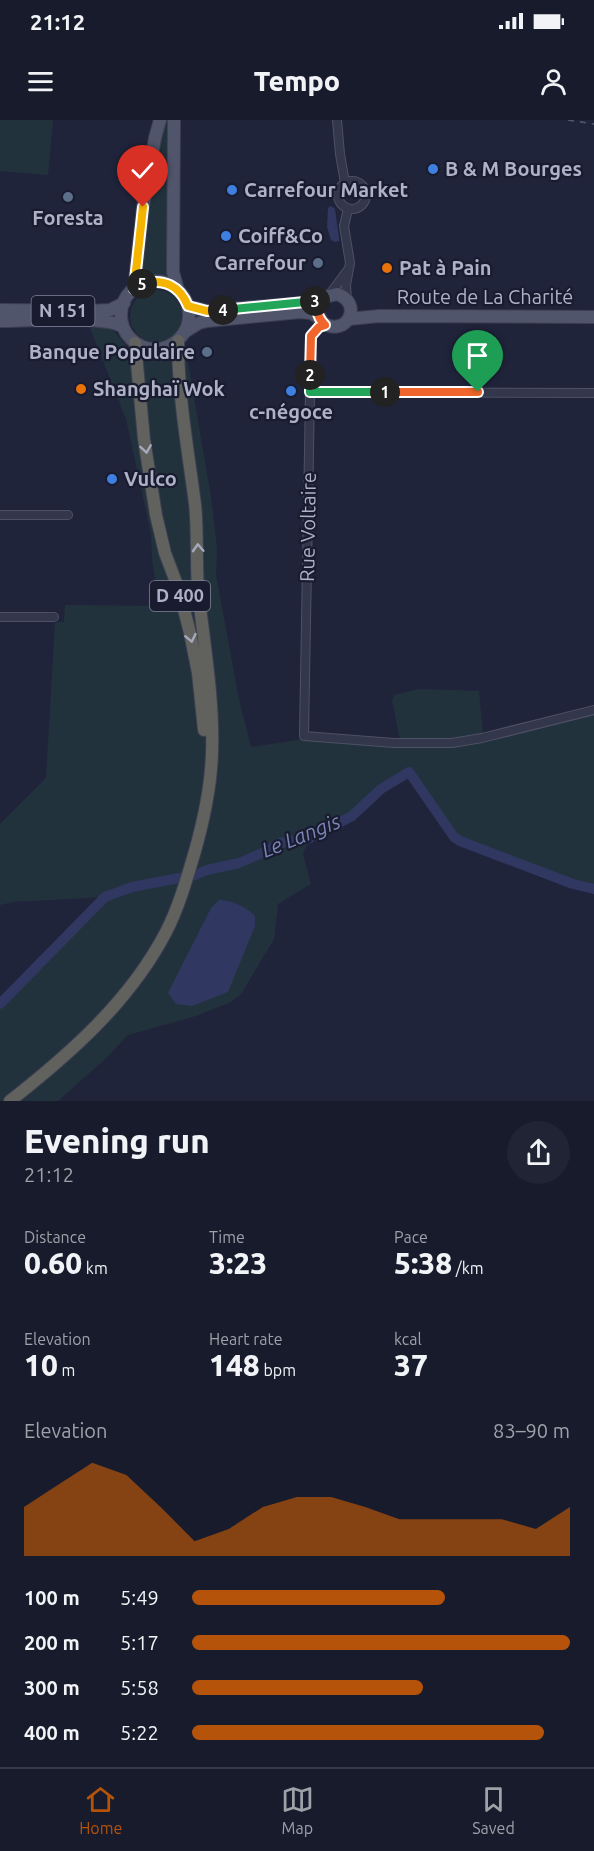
<!DOCTYPE html>
<meta charset="utf-8">
<style>
:root{--surface:#181b2c;--page:#212434;--text:#f1f3f6;--muted:#9fa1a9;--line:#363948;--accent:#b45309}
body{margin:0;font-family:Ubuntu,sans-serif;background:var(--page);color:var(--text);height:100vh;display:flex;flex-direction:column;font-size:22px;white-space:nowrap}
*{box-sizing:border-box;margin:0}
p{font-size:20px;color:var(--muted)}
.icon{flex:none;width:33px;height:33px;fill:none;stroke:currentColor;stroke-width:2;stroke-linecap:round;stroke-linejoin:round}
.map{position:relative;height:981px;overflow:hidden}
.panel{display:flex;flex-direction:column;background:var(--surface);flex:1}
.panel>*{flex:none}
.pin{position:absolute;display:grid;place-items:center;width:51px;height:51px;color:#fff;margin:-62px -26px;border-radius:50% 50% 50% 0;rotate:-45deg;box-shadow:0 0 6px #0007}
.pin .icon{rotate:45deg}
.km{position:absolute;width:30px;height:30px;margin:-15px;border-radius:50%;background:#222;color:#fff;font-size:16px;line-height:30px;text-align:center}
.round{display:grid;place-items:center;flex:none;width:63px;height:63px;border-radius:32px;background:var(--page)}
.overview{display:flex;align-items:center;justify-content:space-between;height:102px;padding:0 24px}
h1{font-size:33px;font-weight:800;line-height:45px}
.metrics{display:grid;grid-template-columns:repeat(3,1fr);gap:9px;height:102px;padding:6px 24px}
.metrics div{display:grid;align-content:center}
.metrics b{font-size:30px;font-weight:800}
.metrics small{font-size:16px;font-weight:400}
.metrics p{font-size:16px}
.chart{height:168px;padding:12px 24px}
.chart p{display:flex;justify-content:space-between}
.chart svg{width:100%;height:108px;margin-top:6px;fill:var(--accent);opacity:.7}
ul{padding:0 24px;list-style:none;font-size:20px}
li{display:grid;grid-template-columns:96px 72px 1fr;align-items:center;height:45px}
li i{height:15px;border-radius:8px;background:var(--accent)}
.status{display:flex;justify-content:space-between;align-items:center;height:42px;padding:0 30px;background:var(--surface);direction:ltr}
.status svg{height:16px;fill:currentColor}
header{display:flex;justify-content:space-between;align-items:center;height:78px;padding:0 24px;background:var(--surface);font-size:27px;font-weight:800}
.menu{display:flex;justify-content:space-around;align-items:center;height:84px;border-top:2px solid var(--line);background:var(--surface);font-size:16px;color:var(--muted)}
.menu a{display:grid;justify-items:center;gap:3px}
.menu .current{color:var(--accent)}
.map>svg:first-child{display:block}
.green{fill:#22323c}
.water{fill:#303761}
.lines{fill:none;stroke-linecap:round;stroke-linejoin:round}
.river{stroke:#303761;stroke-width:10}
.minor-casing{stroke:#4e5165;stroke-width:10}
.primary-casing{stroke:#3d4054;stroke-width:14}
.trunk-casing{stroke:#3b3e52;stroke-width:14}
.minor{stroke:#33374b;stroke-width:8}
.primary{stroke:#51556b;stroke-width:12}
.trunk{stroke:#61615e;stroke-width:12}
.rail{stroke:#555972;stroke-width:1.5;stroke-dasharray:6 6;stroke-linecap:butt}
.oneway{stroke:#a6a9bc}
.split-1-casing{stroke:#fff;stroke-width:12}
.split-2-casing{stroke:#fff;stroke-width:12}
.split-3-casing{stroke:#fff;stroke-width:12}
.split-4-casing{stroke:#fff;stroke-width:12}
.split-5-casing{stroke:#fff;stroke-width:12}
.split-6-casing{stroke:#fff;stroke-width:12}
.split-1{stroke:#f0652b;stroke-width:8}
.split-2{stroke:#22a559;stroke-width:8}
.split-3{stroke:#f0652b;stroke-width:8}
.split-4{stroke:#22a559;stroke-width:8}
.split-5{stroke:#f5b400;stroke-width:8}
.split-6{stroke:#f5b400;stroke-width:8}
.shop-dot{fill:#3f7fe0;stroke:#191c2f;stroke-width:2}
.service-dot{fill:#5c6f8a;stroke:#191c2f;stroke-width:2}
.food-dot{fill:#e8710a;stroke:#191c2f;stroke-width:2}
.labels{text-anchor:middle;stroke-width:4.5;stroke-linejoin:round;paint-order:stroke}
.shield{fill:#191c2f;stroke:#818499;stroke-width:1.5}
.shield-label{font-size:18px;font-weight:bold;fill:#aeb1c7}
.poi-label{font-size:20px;font-weight:bold;fill:#aeb1c7;stroke:#191c2f;text-anchor:start}
.street-label{font-size:20px;fill:#aeb1c7;stroke:#191c2f}
.water-label{font-size:21px;font-style:italic;fill:#7b85b6;stroke:#191c2f}
</style>
<div class="status"><b>21:12</b><svg viewBox="0 0 49 12"><path d="M0 12V9h3v3zM5 12V6h3v6zM10 12V3h3v9zM15 12V0h3v12zM26 1h20v11H26zM47 4h2v5h-2z"/></svg></div>
<header><svg class="icon" aria-label="menu" viewBox="0 0 24 24"><path d="M4 6h16M4 12h16M4 18h16"/></svg>Tempo<svg class="icon" aria-label="person" viewBox="0 0 24 24"><circle cx="12" cy="8" r="4"/><path d="M4 21q1-7 8-7t8 7"/></svg></header>
<div class="map">
<svg width="594" height="981" viewBox="0 0 594 981">
<rect width="100%" height="100%" fill="#20243b"/>
<!-- green -->
<path class="green" d="M0,0H53L48,55L0,51Z
M162,0H170V156L150,154L141,155L144,102Z
M130 196a26 26 0 1 1 52 0a26 26 0 1 1-52 0Z
M90,208H105L114,211L139,242L183,238L188,243L211,377L217,428L216,455L239,580L251,627L298,620L304,616L452,623L594,590V769L573,764L460,721L454,717L409,652L381,669L352,696L310,718L303,734L311,764L278,784L274,819L241,874L231,882L196,896L128,915L104,940L58,981H0V884L104,777L13,782L0,785V704L46,658L55,502H64L65,485L160,486L152,440L151,414L126,299Z
M419,569L479,571L483,615L452,620H400L392,581L394,575Z"/>
<!-- water -->
<path class="water" d="M331,86L335,89L339,118V121L335,122L331,120L327,107L328,88Z
M219,780C233,781 245,786 255,796V806L228,872L192,886L176,884L168,873L211,788Z"/>
<g class="lines">
<!-- river -->
<path class="river" d="M0,884L105,777L132,767L195,755L207,750L239,743L262,733L280,723L310,718L352,696L381,669L409,652L454,717L460,721L573,764L594,769"/>
<defs>
<path id="minor" d="M337,0L340,34L345,63
M338 75a14 14 0 1 1 28 0a14 14 0 1 1-28 0Z
M330,174L347,151
M347,179L346,165L350,143L344,106L348,89
M325,205L319,207L311,216L304,616L394,623H452L482,618L594,590
M310,272L594,273
M0,395H68
M0,497H54"/>
<path id="primary" d="M174,0L173,152L178,170
M121 195a34 34 0 1 1 68 0a34 34 0 1 1-68 0Z
M134,169L143,87L155,18L160,0
M188,186L207,191L301,183L337,174C364,183 347,218 323,203L317,192L322,179
M0,190L91,191L110,190L124,183
M349,199L379,196L594,197
M0,201C24,201 107,195 123,207
M186,211L199,203L207,201L300,192L311,193L319,198"/>
<path id="trunk" d="M135,223L144,319L156,395L165,433L179,470L190,513L198,553L204,610
M10,981C71,933 130,881 166,812C179,787 187,758 195,731C204,699 211,666 212,633C214,579 204,524 198,470C196,441 198,412 195,384C188,330 178,276 178,221"/>
</defs>
<!-- minor casing -->
<use href="#minor" class="minor-casing"/>
<!-- primary casing -->
<use href="#primary" class="primary-casing"/>
<!-- trunk casing -->
<use href="#trunk" class="trunk-casing"/>
<!-- minor -->
<use href="#minor" class="minor"/>
<!-- primary -->
<use href="#primary" class="primary"/>
<!-- trunk -->
<use href="#trunk" class="trunk"/>
<!-- rail -->
<path class="rail" d="M568,0L594,4"/>
</g>
<!-- one-way arrows -->
<defs><path id="oneway-chevron" d="M-2-3.5L2.5 0L-2 3.5" fill="none" stroke-width="1.6" stroke-linecap="round" stroke-linejoin="round" transform="scale(1.5)"/></defs>
<g class="oneway">
<use href="#oneway-chevron" transform="translate(146 329) rotate(81)"/>
<use href="#oneway-chevron" transform="translate(198 428) rotate(-93)"/>
<use href="#oneway-chevron" transform="translate(191 518) rotate(78)"/>
</g>
<g class="lines">
<defs>
<path id="split-1" d="M385,272H478"/>
<path id="split-2" d="M310,255V272H385"/>
<path id="split-3" d="M310,255L311,216L319,207L325,205C317,197 315,189 321,179L315,181"/>
<path id="split-4" d="M223,190L315,181"/>
<path id="split-5" d="M142,164C164,158 180,166 188,186L207,191L223,190"/>
<path id="split-6" d="M142,164L134,169L143,87"/>
</defs>
<!-- split-1 casing -->
<use href="#split-1" class="split-1-casing"/>
<!-- split-2 casing -->
<use href="#split-2" class="split-2-casing"/>
<!-- split-3 casing -->
<use href="#split-3" class="split-3-casing"/>
<!-- split-4 casing -->
<use href="#split-4" class="split-4-casing"/>
<!-- split-5 casing -->
<use href="#split-5" class="split-5-casing"/>
<!-- split-6 casing -->
<use href="#split-6" class="split-6-casing"/>
<!-- split-1 -->
<use href="#split-1" class="split-1"/>
<!-- split-2 -->
<use href="#split-2" class="split-2"/>
<!-- split-3 -->
<use href="#split-3" class="split-3"/>
<!-- split-4 -->
<use href="#split-4" class="split-4"/>
<!-- split-5 -->
<use href="#split-5" class="split-5"/>
<!-- split-6 -->
<use href="#split-6" class="split-6"/>
</g>
<!-- markers -->
<g class="shop-dot">
<circle cx="433" cy="49" r="6"/>
<circle cx="232" cy="70" r="6"/>
<circle cx="226" cy="116" r="6"/>
<circle cx="291" cy="271" r="6"/>
<circle cx="112" cy="359" r="6"/>
</g>
<g class="service-dot">
<circle cx="68" cy="77" r="6"/>
<circle cx="318" cy="143" r="6"/>
<circle cx="207" cy="232" r="6"/>
</g>
<g class="food-dot">
<circle cx="387" cy="148" r="6"/>
<circle cx="81" cy="269" r="6"/>
</g>
<g class="labels">
<!-- shield labels -->
<g class="shield">
<rect x="31.5" y="176" width="63" height="30" rx="4.5"/>
<rect x="150" y="461" width="60" height="30" rx="4.5"/>
</g>
<g class="shield-label">
<text x="63" y="197">N 151</text>
<text x="180" y="482">D 400</text>
</g>
<!-- poi labels -->
<g class="poi-label">
<text x="445" y="56">B &amp; M Bourges</text>
<text x="244" y="77">Carrefour Market</text>
<text x="68" y="105" text-anchor="middle">Foresta</text>
<text x="238" y="123">Coiff&amp;Co</text>
<text x="306" y="150" text-anchor="end">Carrefour</text>
<text x="399" y="155">Pat à Pain</text>
<text x="195" y="239" text-anchor="end">Banque Populaire</text>
<text x="93" y="276">Shanghaï Wok</text>
<text x="291" y="299" text-anchor="middle">c-négoce</text>
<text x="124" y="366">Vulco</text>
</g>
<!-- street labels -->
<g class="street-label">
<text x="485" y="184">Route de La Charité</text>
<text transform="translate(308 407) rotate(-89)" y="7">Rue Voltaire</text>
</g>
<!-- water labels -->
<g class="water-label">
<text transform="translate(301 716) rotate(-22)" y="7">Le Langis</text>
</g>
</g>
</svg>
<div class="pin" style="left:478px;top:272px;background:#1e9e55"><svg class="icon" aria-label="arrive" viewBox="0 0 24 24"><path d="M6 21V4h12l-3 4 3 4H6"/></svg></div>
<div class="pin" style="left:143px;top:87px;background:#d93025"><svg class="icon" aria-label="check" viewBox="0 0 24 24"><path d="M5 12l5 5 9-10"/></svg></div>
<b class="km" style="left:385px;top:272px">1</b>
<b class="km" style="left:310px;top:255px">2</b>
<b class="km" style="left:315px;top:181px">3</b>
<b class="km" style="left:223px;top:190px">4</b>
<b class="km" style="left:142px;top:164px">5</b>
</div>
<section class="panel">
<div class="overview"><div><h1>Evening run</h1><p>21:12</p></div><a class="round"><svg class="icon" aria-label="share" viewBox="0 0 24 24"><path d="M12 15V3M7 8l5-5 5 5M5 13v7h14v-7"/></svg></a></div>
<div class="metrics">
<div><p>Distance</p><b>0.60<small> km</small></b></div>
<div><p>Time</p><b>3:23</b></div>
<div><p>Pace</p><b>5:38<small> /km</small></b></div>
</div>
<div class="metrics">
<div><p>Elevation</p><b>10<small> m</small></b></div>
<div><p>Heart rate</p><b>148<small> bpm</small></b></div>
<div><p>kcal</p><b>37</b></div>
</div>
<div class="chart"><p><span>Elevation</span>83–90 m</p>
<svg viewBox="0 0 160 44" preserveAspectRatio="none"><path d="M0 44V24L10 15L20 6L30 11L40 24L50 38L60 33L70 24L80 20L90 20L100 24L110 29L120 29L130 29L140 29L150 33L160 24V44z"/></svg>
</div>
<ul>
<li><b>100 m</b>5:49<i style="width:67%"></i></li>
<li><b>200 m</b>5:17<i style="width:100%"></i></li>
<li><b>300 m</b>5:58<i style="width:61%"></i></li>
<li><b>400 m</b>5:22<i style="width:93%"></i></li>
</ul>
</section>
<nav class="menu">
<a class="current"><svg class="icon" aria-label="home" viewBox="0 0 24 24"><path d="M3 11l9-7 9 7M6 9v11h12V9"/></svg>Home</a>
<a><svg class="icon" aria-label="map" viewBox="0 0 24 24"><path d="M3 6l6-2 6 2 6-2v14l-6 2-6-2-6 2zM9 4v14M15 6v14"/></svg>Map</a>
<a><svg class="icon" aria-label="saved" viewBox="0 0 24 24"><path d="M7 4h10v16l-5-4-5 4z"/></svg>Saved</a>
</nav>
